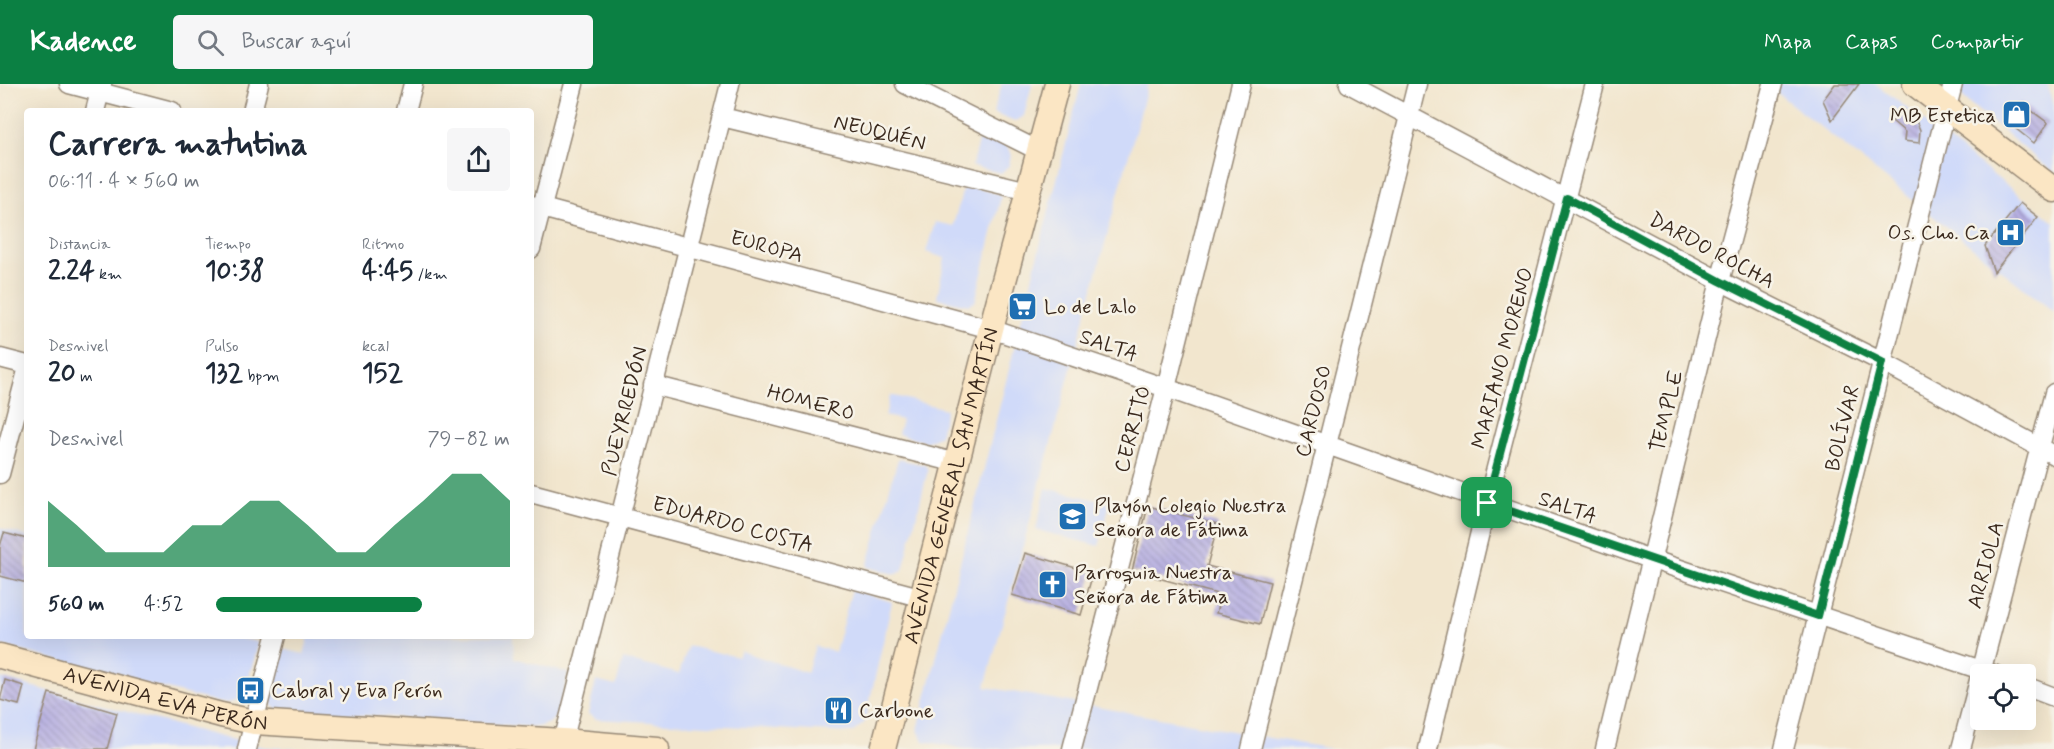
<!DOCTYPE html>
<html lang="es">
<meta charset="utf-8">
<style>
:root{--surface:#fff;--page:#f6f6f7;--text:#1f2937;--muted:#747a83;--accent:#0b8043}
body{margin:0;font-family:Mynerve,sans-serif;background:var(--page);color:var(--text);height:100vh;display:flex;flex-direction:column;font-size:22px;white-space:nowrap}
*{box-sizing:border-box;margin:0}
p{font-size:20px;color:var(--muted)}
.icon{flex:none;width:33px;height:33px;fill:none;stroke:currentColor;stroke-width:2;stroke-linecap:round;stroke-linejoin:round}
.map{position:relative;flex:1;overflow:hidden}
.panel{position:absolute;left:24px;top:24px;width:510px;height:531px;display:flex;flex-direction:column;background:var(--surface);border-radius:6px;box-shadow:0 6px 24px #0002}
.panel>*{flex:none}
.buttons{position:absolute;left:1970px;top:580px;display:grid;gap:12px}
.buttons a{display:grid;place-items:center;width:66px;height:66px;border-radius:6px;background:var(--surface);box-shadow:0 6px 24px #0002;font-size:30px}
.pin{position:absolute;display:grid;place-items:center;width:51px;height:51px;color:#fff;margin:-26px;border-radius:12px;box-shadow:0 3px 9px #0006}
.round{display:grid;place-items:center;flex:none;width:63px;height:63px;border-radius:6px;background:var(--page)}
.headline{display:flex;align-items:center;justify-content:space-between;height:102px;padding:0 24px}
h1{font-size:33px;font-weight:700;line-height:45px}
.metrics{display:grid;grid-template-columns:repeat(3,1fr);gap:9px;height:102px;padding:6px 24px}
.metrics div{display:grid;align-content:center}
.metrics b{font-size:26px;font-weight:700}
.metrics small{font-size:16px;font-weight:400}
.metrics p{font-size:16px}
.chart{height:168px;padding:12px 24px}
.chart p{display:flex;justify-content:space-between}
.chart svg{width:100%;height:108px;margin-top:6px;fill:var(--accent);opacity:.7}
ul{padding:0 24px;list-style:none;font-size:20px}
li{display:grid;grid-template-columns:96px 72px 1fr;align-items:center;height:45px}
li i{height:15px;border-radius:8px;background:var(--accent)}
header{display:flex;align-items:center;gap:36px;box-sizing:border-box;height:84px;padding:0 30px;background:var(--accent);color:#fff}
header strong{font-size:28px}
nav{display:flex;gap:33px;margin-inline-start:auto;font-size:21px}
.search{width:420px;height:54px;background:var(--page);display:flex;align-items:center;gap:15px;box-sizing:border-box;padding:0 21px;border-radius:6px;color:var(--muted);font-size:22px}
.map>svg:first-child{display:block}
.built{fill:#d0daf9}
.building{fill:url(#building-back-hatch)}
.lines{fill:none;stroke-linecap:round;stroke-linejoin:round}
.street-casing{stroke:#968876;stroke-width:21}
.secondary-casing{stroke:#968876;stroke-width:27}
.street{stroke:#fff;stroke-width:18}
.secondary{stroke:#fbe6c4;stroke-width:24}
.route-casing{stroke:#fff;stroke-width:12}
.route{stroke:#0b8043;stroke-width:8}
.labels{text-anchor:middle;stroke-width:5;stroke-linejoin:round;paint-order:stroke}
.poi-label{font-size:21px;fill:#3b2a1e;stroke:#f7f3e8;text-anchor:start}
.street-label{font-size:21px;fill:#3b2a1e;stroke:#f7f3e8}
</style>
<header>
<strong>Kadence</strong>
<div class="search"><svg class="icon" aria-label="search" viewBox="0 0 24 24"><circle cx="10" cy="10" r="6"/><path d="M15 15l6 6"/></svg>Buscar aquí</div>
<nav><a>Mapa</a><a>Capas</a><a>Compartir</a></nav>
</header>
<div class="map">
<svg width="2054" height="665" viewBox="0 0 2054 665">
<defs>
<pattern id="building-back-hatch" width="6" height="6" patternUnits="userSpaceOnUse" patternTransform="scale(1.5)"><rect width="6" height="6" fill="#b5aee2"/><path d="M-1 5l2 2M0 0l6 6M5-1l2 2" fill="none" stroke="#948eb7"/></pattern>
</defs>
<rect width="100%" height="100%" fill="#f7f3e8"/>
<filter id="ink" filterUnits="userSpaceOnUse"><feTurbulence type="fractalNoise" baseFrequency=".0167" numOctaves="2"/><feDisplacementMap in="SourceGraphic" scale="12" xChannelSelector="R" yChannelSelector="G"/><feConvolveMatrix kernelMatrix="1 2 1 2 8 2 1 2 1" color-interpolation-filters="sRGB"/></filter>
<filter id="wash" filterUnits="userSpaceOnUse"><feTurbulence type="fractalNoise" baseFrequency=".008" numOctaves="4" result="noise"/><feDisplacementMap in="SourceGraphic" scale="24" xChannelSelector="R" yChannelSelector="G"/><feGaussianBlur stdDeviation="1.35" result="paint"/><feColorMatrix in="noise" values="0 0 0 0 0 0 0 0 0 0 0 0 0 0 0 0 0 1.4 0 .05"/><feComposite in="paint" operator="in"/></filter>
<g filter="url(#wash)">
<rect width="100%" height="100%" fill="#f2e6ce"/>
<!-- built -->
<path class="built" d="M1002,0H1032L1024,32L1015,38L993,29Z
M1081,0H1148L985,603L1332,665H965L923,657L918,646Z
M1766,0H1876L2054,138V228Z
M1961,0H2047L2054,21V89L1964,15L1960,9Z
M980,50L1005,59L1011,70L1009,82L1001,89L972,82Z
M964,101L999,110L1001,113L975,218L968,221L937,214L945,174L926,168L935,138L953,142Z
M890,311L946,325L940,351L926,358L898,350L902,336L885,332Z
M898,375L925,381L928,386L903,486L895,490L867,483Z
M1046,404L1110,419L1099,462L1036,446Z
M0,444L27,452V552H226L259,558L244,611L230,619H220L0,561Z
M852,505L892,518L865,638L852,649L596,635L588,630L596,597L616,602L623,575L679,590L688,562L738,573L741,567L807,589L815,562L835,568Z
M309,552L331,555L332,552H511L513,553L514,574L568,589L559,630L549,639L537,643L276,625L269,619L267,614L282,565L304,570Z
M0,594L217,652L264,663L301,665H0Z"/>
<g id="blocks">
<!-- building -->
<path class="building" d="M1835,0H1859L1832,36L1823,16Z
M2020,18L2048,39L2034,59L2006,37Z
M1902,25L1916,37L1920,46L1919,59L1904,57L1905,48L1892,37Z
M2020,119L2038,133L1994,188L1985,162Z
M1148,422L1218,440L1207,482L1270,498L1260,540L1216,529L1221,511L1132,487Z
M4,449L27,455V499L0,492V462Z
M1025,469L1093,489L1081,531L1012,511Z
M5,596L24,602L19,621L0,616Z
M49,609L117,629L107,665H33Z"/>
</g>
</g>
<g filter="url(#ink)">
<use href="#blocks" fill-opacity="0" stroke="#968876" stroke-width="1.5"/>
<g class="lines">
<defs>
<path id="street" d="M69,0L172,27
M905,0L1039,67
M1349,0L1720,197L1882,278L2054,371
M95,27L102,0
M252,27L259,0
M406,27L413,0
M722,33L1028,107
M531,121L991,245L1166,304L1653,476L1996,591
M531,165L574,0
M0,274L27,281
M653,301L957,379
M0,390L27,287
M531,409L923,514
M2025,602L2054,613
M247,665L276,552
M561,665C619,444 673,222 730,0
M1072,665L1166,304L1241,0
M1251,665L1417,0
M1428,665L1487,419L1595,0
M1605,665L1720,197L1773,0
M1784,665L1953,0
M1961,665L2054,309"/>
<g id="secondary">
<path d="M1915,0L2054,106"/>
<path id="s1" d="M0,572L221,631L254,638L563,657L657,665"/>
<path id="s2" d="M883,665L991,245L1057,0"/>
</g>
</defs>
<!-- street casing -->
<use href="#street" class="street-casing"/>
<!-- secondary casing -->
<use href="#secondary" class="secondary-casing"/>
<!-- street -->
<use href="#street" class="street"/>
<!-- secondary -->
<use href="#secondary" class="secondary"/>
</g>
</g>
<g class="lines" filter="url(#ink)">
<defs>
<path id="route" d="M1567,114L1720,197L1882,278L1818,532L1487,419Z"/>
</defs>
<!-- route casing -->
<use href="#route" class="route-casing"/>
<!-- route -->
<use href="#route" class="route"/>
</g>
<!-- icons -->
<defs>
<symbol id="shop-square" viewBox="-11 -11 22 22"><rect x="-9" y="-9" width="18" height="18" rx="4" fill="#1f6fb2" stroke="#f7f3e8"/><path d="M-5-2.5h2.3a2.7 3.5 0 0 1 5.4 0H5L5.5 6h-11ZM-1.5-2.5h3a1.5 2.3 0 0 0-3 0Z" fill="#fff"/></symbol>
<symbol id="hospital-square" viewBox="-11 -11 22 22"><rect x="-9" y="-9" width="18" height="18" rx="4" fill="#1f6fb2" stroke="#f7f3e8"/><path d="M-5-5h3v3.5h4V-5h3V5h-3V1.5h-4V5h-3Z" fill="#fff"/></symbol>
<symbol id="supermarket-square" viewBox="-11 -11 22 22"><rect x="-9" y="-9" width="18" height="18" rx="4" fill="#1f6fb2" stroke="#f7f3e8"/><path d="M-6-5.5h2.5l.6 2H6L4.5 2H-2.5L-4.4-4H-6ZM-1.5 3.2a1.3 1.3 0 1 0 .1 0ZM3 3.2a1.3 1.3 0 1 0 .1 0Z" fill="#fff"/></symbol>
<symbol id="school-square" viewBox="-11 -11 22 22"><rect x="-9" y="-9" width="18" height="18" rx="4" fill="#1f6fb2" stroke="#f7f3e8"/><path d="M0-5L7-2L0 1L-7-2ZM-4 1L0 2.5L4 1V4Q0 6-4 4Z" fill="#fff"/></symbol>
<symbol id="church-square" viewBox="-11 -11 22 22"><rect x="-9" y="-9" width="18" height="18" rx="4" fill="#1f6fb2" stroke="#f7f3e8"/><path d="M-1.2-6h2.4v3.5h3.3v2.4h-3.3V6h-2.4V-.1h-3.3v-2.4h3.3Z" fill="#fff"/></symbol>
<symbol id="bus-square" viewBox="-11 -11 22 22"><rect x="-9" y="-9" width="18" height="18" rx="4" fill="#1f6fb2" stroke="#f7f3e8"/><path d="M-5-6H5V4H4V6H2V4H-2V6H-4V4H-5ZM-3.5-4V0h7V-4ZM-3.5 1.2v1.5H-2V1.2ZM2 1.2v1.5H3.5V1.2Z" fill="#fff"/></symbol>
<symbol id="restaurant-square" viewBox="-11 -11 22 22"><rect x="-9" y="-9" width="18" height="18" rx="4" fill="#1f6fb2" stroke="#f7f3e8"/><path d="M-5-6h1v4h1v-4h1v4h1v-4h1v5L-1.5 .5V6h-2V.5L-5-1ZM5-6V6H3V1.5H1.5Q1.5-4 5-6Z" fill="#fff"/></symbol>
</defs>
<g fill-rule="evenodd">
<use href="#shop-square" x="2000" y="14" width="33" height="33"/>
<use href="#hospital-square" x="1994" y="132" width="33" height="33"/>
<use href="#supermarket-square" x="1006" y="206" width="33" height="33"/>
<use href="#school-square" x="1056" y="416" width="33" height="33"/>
<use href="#church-square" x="1036" y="484" width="33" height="33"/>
<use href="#bus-square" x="234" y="590" width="33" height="33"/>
<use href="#restaurant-square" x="822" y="610" width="33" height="33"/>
</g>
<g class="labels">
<!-- poi labels -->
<g class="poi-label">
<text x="1996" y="38" text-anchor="end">MB Estetica</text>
<text x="1990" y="155" text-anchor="end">Os. Cho. Ca</text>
<text x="1044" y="229">Lo de Lalo</text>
<text x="1094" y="428">Playón Colegio Nuestra<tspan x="1094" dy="24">Señora de Fátima</tspan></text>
<text x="1074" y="495">Parroquia Nuestra<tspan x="1074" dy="24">Señora de Fátima</tspan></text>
<text x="271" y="613">Cabral y Eva Perón</text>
<text x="859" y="633">Carbone</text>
</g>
<!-- street labels -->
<g class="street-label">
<text transform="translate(880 48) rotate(14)" y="7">NEUQUÉN</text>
<text transform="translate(767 162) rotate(15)" y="7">EUROPA</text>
<text transform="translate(1712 166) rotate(28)" y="7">DARDO ROCHA</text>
<text transform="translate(1109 261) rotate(19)" y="7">SALTA</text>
<text transform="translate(1502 274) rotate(-75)" y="7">MARIANO MORENO</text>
<text transform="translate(811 318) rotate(15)" y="7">HOMERO</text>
<text transform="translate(624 327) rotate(-76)" y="7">PUEYRREDÓN</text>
<text transform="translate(1313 327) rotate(-76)" y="7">CARDOSO</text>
<text transform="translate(1666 327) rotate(-76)" y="7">TEMPLE</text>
<text transform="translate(1842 344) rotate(-76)" y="7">BOLÍVAR</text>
<text transform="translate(1132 345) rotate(-75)" y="7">CERRITO</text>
<text dy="7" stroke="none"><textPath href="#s2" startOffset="272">AVENIDA GENERAL SAN MARTÍN</textPath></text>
<text transform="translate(1568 423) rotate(19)" y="7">SALTA</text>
<text transform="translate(733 440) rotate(15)" y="7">EDUARDO COSTA</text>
<text transform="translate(1985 481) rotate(-75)" y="7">ARRIOLA</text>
<text dy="7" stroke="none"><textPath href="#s1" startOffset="171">AVENIDA EVA PERÓN</textPath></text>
</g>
</g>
</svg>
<div class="buttons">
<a><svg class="icon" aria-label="locate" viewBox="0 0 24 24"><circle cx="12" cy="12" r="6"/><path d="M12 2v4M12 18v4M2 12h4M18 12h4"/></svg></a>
</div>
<div class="pin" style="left:1487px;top:419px;background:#1e9e55"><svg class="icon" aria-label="arrive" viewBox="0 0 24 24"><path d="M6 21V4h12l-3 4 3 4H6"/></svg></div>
<section class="panel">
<div class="headline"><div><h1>Carrera matutina</h1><p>06:11 · 4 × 560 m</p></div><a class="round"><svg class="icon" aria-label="share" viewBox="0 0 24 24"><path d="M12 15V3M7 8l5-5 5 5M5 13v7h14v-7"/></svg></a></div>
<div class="metrics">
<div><p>Distancia</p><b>2.24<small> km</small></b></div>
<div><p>Tiempo</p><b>10:38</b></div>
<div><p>Ritmo</p><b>4:45<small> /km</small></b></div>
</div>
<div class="metrics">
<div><p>Desnivel</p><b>20<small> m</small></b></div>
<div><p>Pulso</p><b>132<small> bpm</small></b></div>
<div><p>kcal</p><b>152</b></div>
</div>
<div class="chart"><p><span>Desnivel</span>79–82 m</p>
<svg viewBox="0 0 160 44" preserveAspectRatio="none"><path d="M0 44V17L10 27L20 38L30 38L40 38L50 27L60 27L70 17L80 17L90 27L100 38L110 38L120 27L130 17L140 6L150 6L160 17V44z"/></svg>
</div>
<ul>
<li><b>560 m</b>4:52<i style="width:70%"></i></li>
</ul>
</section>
</div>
